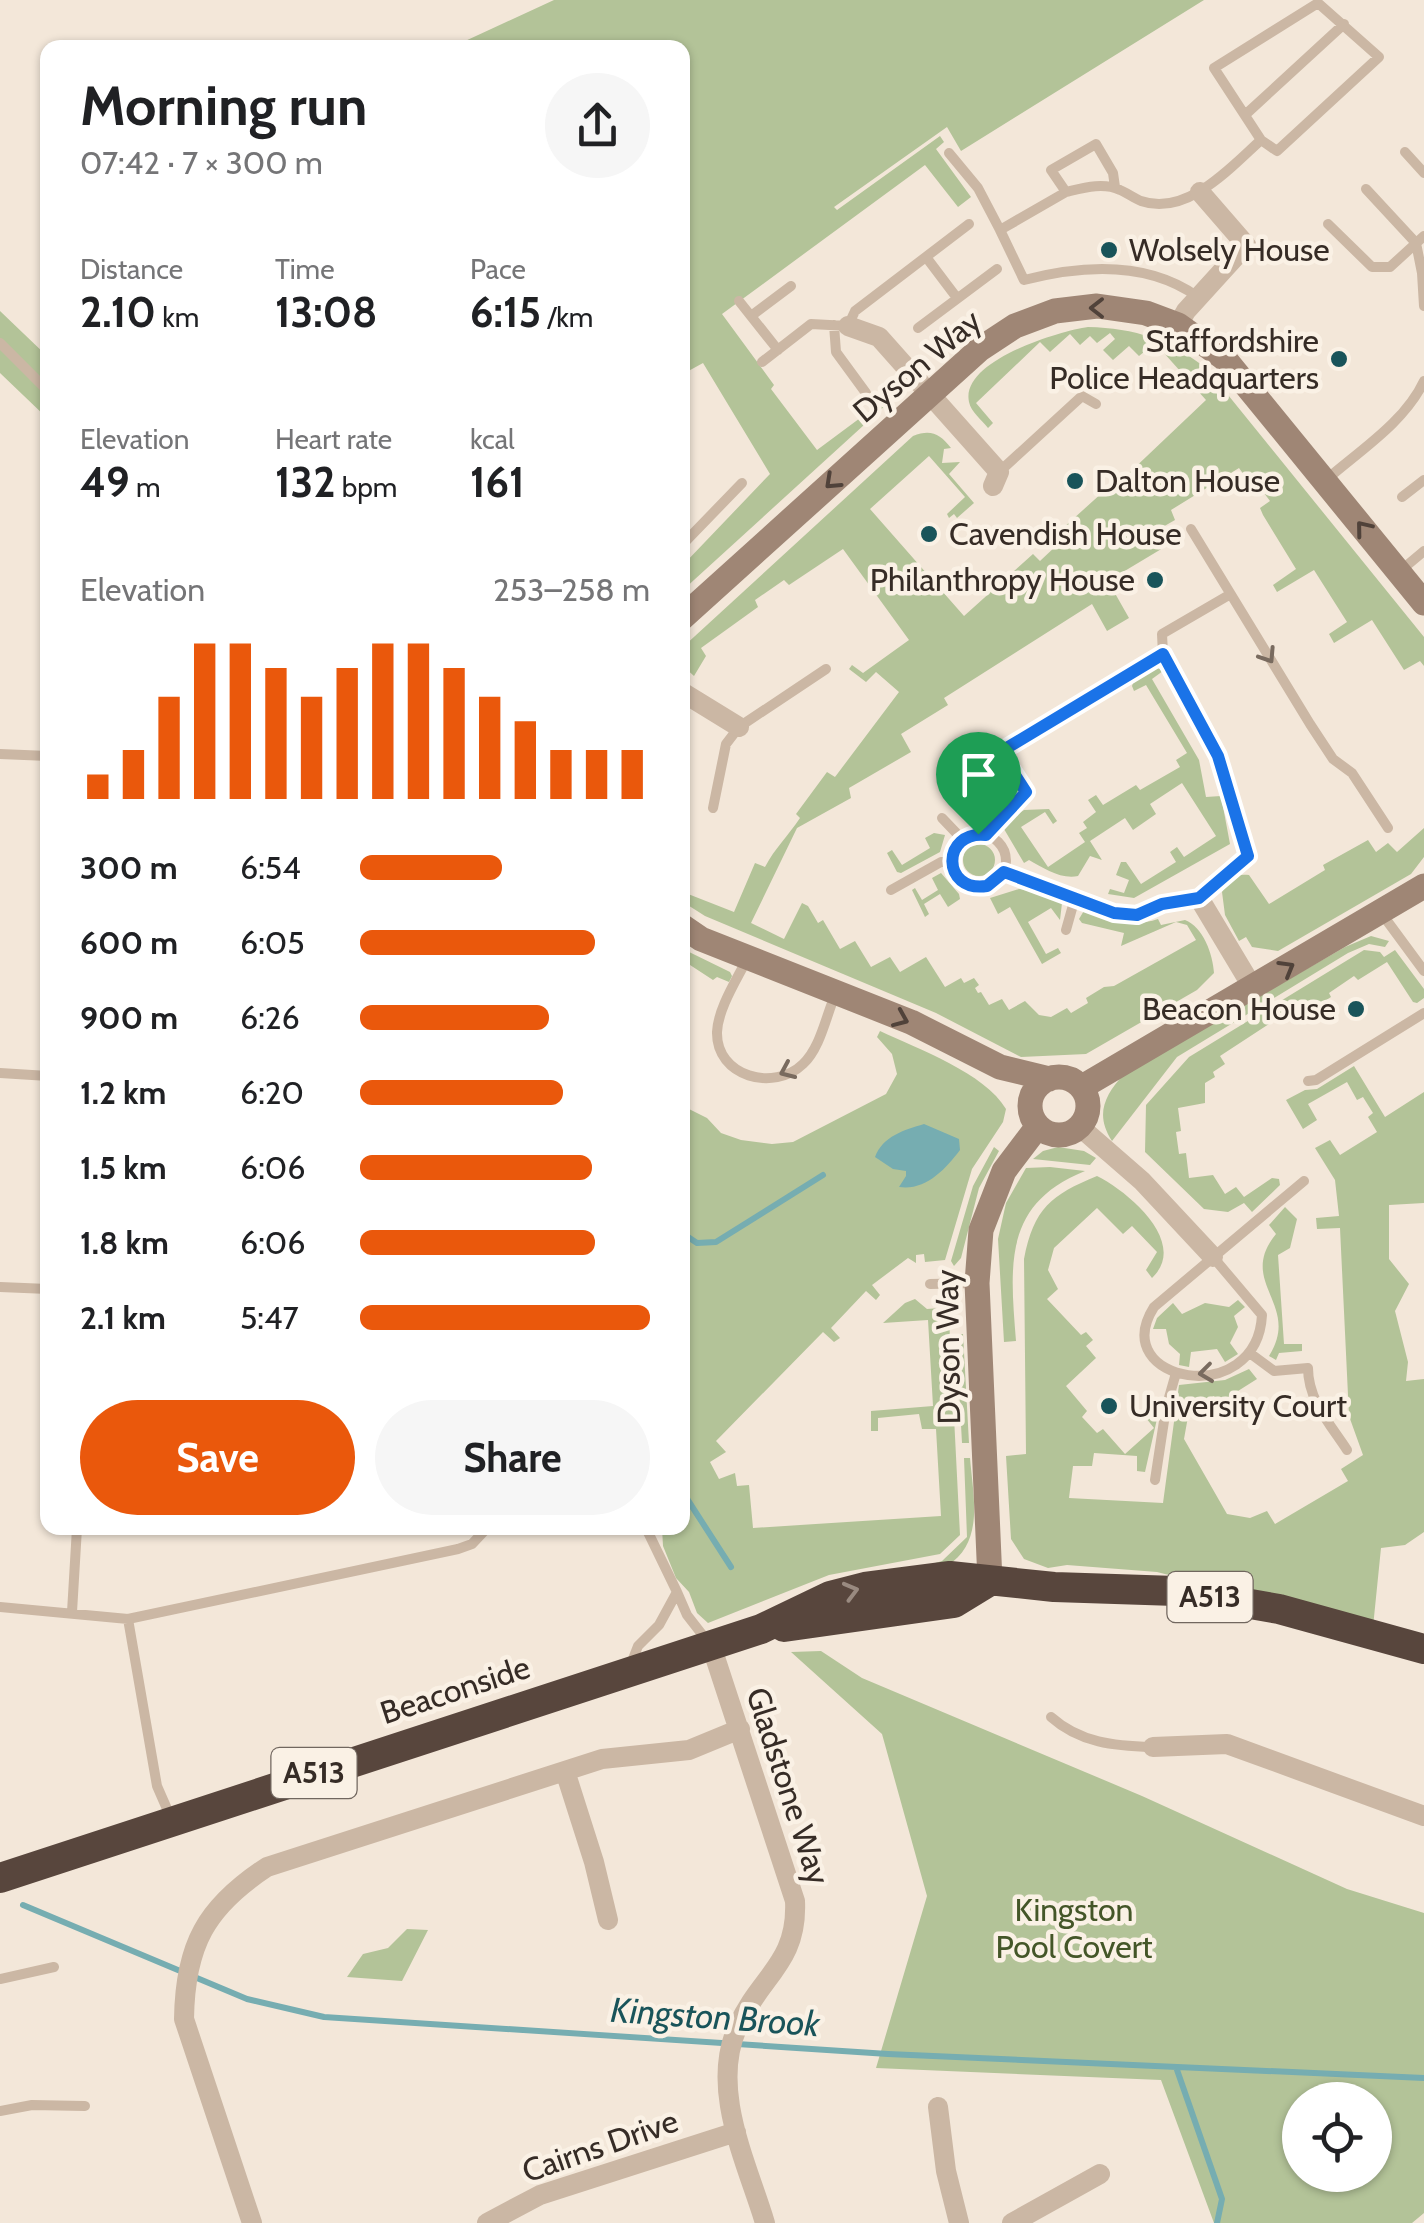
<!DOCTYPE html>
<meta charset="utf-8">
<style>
:root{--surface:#fff;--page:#f6f6f6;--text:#202124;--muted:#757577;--accent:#ea580c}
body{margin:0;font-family:Cabin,sans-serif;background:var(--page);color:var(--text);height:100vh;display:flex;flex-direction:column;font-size:38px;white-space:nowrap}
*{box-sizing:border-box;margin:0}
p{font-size:32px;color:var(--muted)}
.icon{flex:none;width:55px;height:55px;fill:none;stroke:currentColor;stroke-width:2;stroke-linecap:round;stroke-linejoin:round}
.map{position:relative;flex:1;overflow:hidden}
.details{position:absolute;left:40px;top:40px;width:650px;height:1495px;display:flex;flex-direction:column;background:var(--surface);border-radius:20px;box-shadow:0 2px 8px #0004}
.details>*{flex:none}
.controls{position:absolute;left:1282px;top:2082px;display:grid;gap:20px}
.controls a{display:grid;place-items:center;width:110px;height:110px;border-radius:50%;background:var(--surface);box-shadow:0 2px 8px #0004;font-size:50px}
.pin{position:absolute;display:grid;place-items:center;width:85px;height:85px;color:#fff;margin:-102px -42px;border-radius:50% 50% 50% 0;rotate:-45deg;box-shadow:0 0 10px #0007}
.pin .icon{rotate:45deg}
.round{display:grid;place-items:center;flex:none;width:105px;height:105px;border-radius:52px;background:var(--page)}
.headline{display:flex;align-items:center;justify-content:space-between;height:170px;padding:0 40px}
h1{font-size:55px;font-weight:700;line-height:75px}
.stats{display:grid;grid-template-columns:repeat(3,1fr);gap:15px;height:170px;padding:10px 40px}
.stats div{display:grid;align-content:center}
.stats b{font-size:42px;font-weight:700}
.stats small{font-size:28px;font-weight:400}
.stats p{font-size:28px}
.chart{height:280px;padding:20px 40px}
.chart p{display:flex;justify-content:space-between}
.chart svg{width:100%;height:180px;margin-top:10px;stroke:var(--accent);stroke-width:6}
.cta{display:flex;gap:20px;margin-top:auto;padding:20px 40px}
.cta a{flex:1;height:115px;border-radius:60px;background:var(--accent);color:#fff;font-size:40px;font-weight:700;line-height:115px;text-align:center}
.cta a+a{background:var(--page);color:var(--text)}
ul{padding:0 40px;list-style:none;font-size:32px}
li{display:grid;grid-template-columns:160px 120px 1fr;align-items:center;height:75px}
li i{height:25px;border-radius:12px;background:var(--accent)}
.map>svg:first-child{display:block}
.green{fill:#b3c398;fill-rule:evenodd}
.water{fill:#76adb1}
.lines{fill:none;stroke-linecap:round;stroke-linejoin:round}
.stream{stroke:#76adb1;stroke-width:6}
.lane{stroke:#cbb7a4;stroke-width:10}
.street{stroke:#cbb7a4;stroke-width:20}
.secondary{stroke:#9f8675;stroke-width:25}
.highway{stroke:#58463d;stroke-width:30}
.oneway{stroke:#50423a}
.oneway2{stroke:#796b5f}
.oneway3{stroke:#998a80}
.route-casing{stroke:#fff;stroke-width:20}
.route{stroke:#1a73e8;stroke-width:12}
.poi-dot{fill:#19545a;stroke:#faf1e5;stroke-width:4}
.labels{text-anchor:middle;stroke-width:9;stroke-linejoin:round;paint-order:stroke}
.shield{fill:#faf1e5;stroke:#71675f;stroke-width:2.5}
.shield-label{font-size:30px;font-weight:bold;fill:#362c26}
.poi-label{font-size:32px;fill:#362c26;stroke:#faf1e5;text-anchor:start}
.street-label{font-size:32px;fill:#362c26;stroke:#faf1e5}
.park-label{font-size:32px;fill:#445628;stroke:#faf1e5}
.water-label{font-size:35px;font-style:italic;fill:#19545a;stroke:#faf1e5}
</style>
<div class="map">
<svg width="1424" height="2223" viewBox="0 0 1424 2223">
<rect width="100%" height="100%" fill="#f3e7d9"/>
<!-- green -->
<path class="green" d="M554,0H1204L961,151L947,127L834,207L837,210L940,136L944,142L936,149L971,197L958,207L925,165L722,314L774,385L771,389L817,450L883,401L887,404L683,590V565L770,474L703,363L683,374L682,48H450Z
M0,311L47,356V418L0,373Z
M1088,327C1135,328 1171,340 1207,369L1424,637V666L1420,661L1404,670L1372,620L1334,643L1329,634L1347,622L1314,570L1277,592L1273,585L1296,569L1263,515L1260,508L1270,501L1252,477L1247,479L1239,468L1171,510L1175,520L1154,532L1163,548L1108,581L1129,618L1107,631L1092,604L944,698L948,705L901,734L911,752L849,788L851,798L797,828L751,923L784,939L802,903L808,906L818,923L823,920L840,949L855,941L871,967L890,957L900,972L926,957L945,987L961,978L964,983L974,978L979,985L975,988L978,993L981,992L989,1005L1002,999L1009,1010L1025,1001L1039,1015L1051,1017L1067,1008L1071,1013L1088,1003L1086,998L1104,987L1114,986L1196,940L1187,925L1176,922L1121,946L1124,933L1082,923L1079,919L1085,909C1110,919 1132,928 1158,919L1161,925L1185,920C1203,927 1213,954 1214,973L1197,990L1086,1054L1021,1057L936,1013L705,916L683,902V892L734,912L755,863L765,867C775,848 788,836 800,818L796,814L827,772L835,777L899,692L876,672L866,682L849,669L852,665L863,673L909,640L843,549L789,585L784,580L755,600L758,607L701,648L706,656L694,676L683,666V647L913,436C931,429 940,434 951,448L944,449L942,463L960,462L949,474L974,503L957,518L954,514L949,518L947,514L965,497L929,456L870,509L964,616L1033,554L1040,561L1057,545L1052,538L1124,473L1127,475L1206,400L1155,343L1139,356L1129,346L1113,360L1103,350L1115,339L1110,333L1097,343L1090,336L1080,345L1070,334L1050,352L1040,342L976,403L993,423L988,428C982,420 971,412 969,402C960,361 1059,331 1088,327Z
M1154,666L1163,671L1152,679L1199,760L1206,797L1221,796L1230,844L1134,898L1108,894L1110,889L1124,893L1129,880L1116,875L1121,862H1126L1141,884L1176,862L1170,852L1177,847L1184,857L1216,836L1182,783L1150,804L1156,814L1133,830L1125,818L1090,841L1102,860L1090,856L1078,876C1062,880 1043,868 1029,860L1024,863L1004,829L1007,821L1024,810L1049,809L1057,821L1053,824L1045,812L1021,827L1048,867L1085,842L1079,833L1087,828L1083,822L1096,812L1088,800L1096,795L1103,805L1136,785L1140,790L1180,767L1176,760L1187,753L1146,685L1134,691L1132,686L1135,678Z
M1424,828V857L1411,874L1278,951L1252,947L1246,937L1239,941L1225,915L1222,892C1230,880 1234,873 1249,875L1269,904L1325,870L1323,865L1368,840L1376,852L1388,843L1397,852Z
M934,833L945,835L940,852L901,873L897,872L887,853L892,850L902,865L930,848L925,838Z
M963 860a16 16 0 1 1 32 0a16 16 0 1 1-32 0Z
M941,873L959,894L960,899L948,907L940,894L924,904L929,914L925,917L912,890L915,888L922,900L938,890L932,878Z
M1019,889L1037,891L1062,903L1060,920L1051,908L1028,922L1046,954L1058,948L1061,953L1042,964L1010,907L998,914L990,898Z
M1371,936L1389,941L1385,947L1369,944L1348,953L1177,1057L1112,1141C1095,1115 1104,1096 1124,1074L1345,947Z
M683,949L730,972L732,976L729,982L717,977L713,980L690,965L683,971Z
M1364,950L1380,952L1384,957L1395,950L1424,989V998L1417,1003L1413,1002L1387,962L1358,980L1354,976L1329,993L1331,997L1295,1020L1289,1011L1220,1056L1225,1064L1213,1072L1215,1077L1205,1083V1103L1178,1108L1181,1131L1176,1132L1179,1154L1186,1153L1189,1178L1213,1175L1225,1194L1236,1187L1244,1197L1272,1178L1279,1179L1280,1185L1252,1212L1244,1203L1228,1212L1204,1209L1145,1152L1146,1105L1189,1057Z
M880,1031C918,1049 985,1073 1006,1109L1003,1122L972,1169L945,1260L925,1262L924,1254L916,1255V1263L908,1258L872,1285L880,1295L876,1300L866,1291L831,1328L840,1338L834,1342L823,1332L716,1441L726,1452L710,1462L719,1479L735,1473L737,1486L749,1485L753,1528L941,1516L936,1429H922L919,1414L878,1418V1431H871V1411L933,1406L928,1320L883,1323L905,1303L915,1299L927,1309L940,1308L949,1318L960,1535L940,1554L829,1575L708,1623L697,1613L689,1592L676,1578L663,1546L662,1528H682L683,1106L707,1118L721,1133L741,1140L772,1144L793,1142L886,1094L897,1074L892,1054L877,1037Z
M1354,1066L1385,1117L1424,1092V1203L1389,1205V1259L1409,1284L1395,1311L1408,1362L1406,1381L1424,1379V1532L1405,1545L1381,1548L1373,1627L1157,1572L1067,1565L1048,1568L1024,1559L1011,1539L1006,1456L1026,1454L1024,1259C1034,1208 1051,1195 1097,1176C1129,1192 1189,1243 1152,1278L1146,1270L1157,1252L1132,1226L1123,1234L1097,1208L1054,1248L1048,1270L1058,1289L1047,1299L1081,1335L1086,1332L1093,1340L1086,1346L1096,1358L1066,1386L1087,1411L1082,1417L1097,1433L1103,1429L1125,1454L1154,1428L1142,1413L1153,1402L1159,1410L1145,1472L1137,1471V1456L1094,1453L1092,1466H1073L1069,1498L1163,1503L1179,1385L1225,1380L1249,1369L1257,1379L1219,1403L1214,1396L1189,1411L1184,1439L1227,1514L1250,1518L1267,1511L1275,1524L1348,1481L1341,1469L1363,1455L1349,1416L1340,1228L1317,1229L1316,1218L1339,1216L1335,1180L1315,1148L1330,1140L1340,1155L1377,1132L1368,1117L1373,1113L1363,1097L1357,1100L1347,1082L1308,1104L1317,1120L1303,1129L1286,1100L1305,1090L1317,1089Z
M994,1147L999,1151L979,1188L961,1258L954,1266L951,1261L973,1186Z
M1058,1147L1084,1151L1096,1158L1090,1165L1033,1159L1043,1151Z
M1050,1167L1085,1171C1003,1204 1010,1265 1016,1341L1004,1342L998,1239L1006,1203L1026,1168Z
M1285,1207L1297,1219L1290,1248L1278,1255L1284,1344H1302V1351L1279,1353L1276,1360L1269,1356C1302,1304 1236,1283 1276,1234L1269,1225Z
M1238,1300L1245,1307L1234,1316L1238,1327L1230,1343L1238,1354L1225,1362L1217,1349L1191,1352L1189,1367L1179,1365L1180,1354L1169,1344L1166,1329H1153L1157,1318L1173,1303L1182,1314L1205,1303L1229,1307Z
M956,1334H963L969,1443H962Z
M964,1458H970C973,1496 985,1542 947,1566H925L942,1561L967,1537Z
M821,1651L862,1678L1142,1796L1347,1889L1424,1913V2213L1412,2223H1214L1161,2080L876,2068L927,1896L882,1734L791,1652ZM1375,2100V2175H1300V2100Z
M407,1929L428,1930L402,1981L347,1977L363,1954L388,1948Z"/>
<!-- water -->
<path class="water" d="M924,1124L959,1139L960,1150C945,1170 925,1191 899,1187L906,1176V1171L893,1169L875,1157C883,1136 904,1130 924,1124Z"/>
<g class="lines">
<!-- stream -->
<path class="stream" d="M682,1233L697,1243L716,1242L823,1175
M682,1491L731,1567
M23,1905L247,1999L324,2017L888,2054L1424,2078
M1176,2067L1222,2199L1217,2223"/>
<!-- lane -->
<path class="lane" d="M1245,115L1344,24
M1405,152L1424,173
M949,153L978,188L1000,230
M1115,187L1113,173L1096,144L1051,170L1066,192C1083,188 1103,182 1120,190C1127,193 1134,198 1141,201C1187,217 1231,167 1261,140L1214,68L1318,3L1379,57L1277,151L1261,140
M1366,189L1416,243
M1066,192L1000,230L1024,280C1082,265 1148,261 1198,297
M1328,224L1372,267H1390L1424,236
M1416,243L1422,273L1424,306
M926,257L957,298
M739,301L778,350
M751,316L791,286
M834,325L836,352L866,393
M918,328L997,269
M0,343L48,391
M762,362L811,324L848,326L855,311L969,224
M999,472L1082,396L1096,404
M1326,480C1359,451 1405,422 1424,381
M1402,497L1424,480
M1191,529L1310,724L1333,759L1352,773L1388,828
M682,545L742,483
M1399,572L1424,551
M0,754L48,756
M713,808L726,744L739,727L826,669
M942,818L963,840
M952 861a27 27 0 1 1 54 0a27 27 0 1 1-54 0Z
M986,835L1025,792L1000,753L1163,654
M1003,872L1113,913L1137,915L1162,904L1199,898L1247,856L1218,756L1163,654L1162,634L1229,595
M891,890L941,862H952
M1382,914L1424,971
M1066,930L1075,898
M746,961C736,981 718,1009 717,1032C716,1077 774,1092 803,1064C821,1047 826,1015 836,993
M0,1073L48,1076
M1308,1081L1316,1080L1424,1013
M1213,1257L1262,1315C1257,1410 1106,1383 1154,1307L1304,1181
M930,1284L976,1283
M0,1287L48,1289
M1251,1354L1274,1371L1308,1368C1308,1400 1330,1424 1347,1450
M1155,1480L1166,1408L1176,1373
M677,1592L687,1615L708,1642
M0,1607L128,1619L458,1549L472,1544L487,1528
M72,1612L77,1528
M128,1619L157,1786L171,1818
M631,1664L638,1646L659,1625L677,1592L646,1528
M1051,1717C1080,1743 1115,1746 1152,1747
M0,1979L54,1967
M0,2111L32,2105L85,2106"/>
<!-- street -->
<path class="street" d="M1178,325L1186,311L1246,245L1200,192
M848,326L879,337L999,472L993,486
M682,692L739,727
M1199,898L1253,988
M1080,1127L1142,1181L1213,1257
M711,1645L795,1901C798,1963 760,1976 738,2026C709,2088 747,2163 765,2223
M1153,1747L1227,1744L1424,1816
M565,1771L594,1862L608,1920
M938,2107L946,2171L959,2223
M252,2223L184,2019C185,1945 206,1907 267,1867L602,1759L689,1750L740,1729
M487,2223L540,2195L736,2132
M1012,2223L1100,2174"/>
<!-- secondary -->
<path class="secondary" d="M682,618L980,349L1015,326L1055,311L1097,306L1146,313L1178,325L1224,358L1424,603
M682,926L701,939L911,1022L1000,1067L1049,1079
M1030 1106a29 29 0 1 1 58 0a29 29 0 1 1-58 0Z
M1082,1087L1424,886
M990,1581L977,1283L981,1230L1004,1171L1038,1126"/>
<!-- highway -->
<path class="highway" d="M784,1627L954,1603L990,1581
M0,1878L761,1629L830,1596L865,1587L950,1576L1054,1587L1176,1591L1279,1609L1424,1649"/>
</g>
<!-- one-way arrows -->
<defs><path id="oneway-chevron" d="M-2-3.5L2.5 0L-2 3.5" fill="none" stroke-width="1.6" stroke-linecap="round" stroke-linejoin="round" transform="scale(2.5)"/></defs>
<g class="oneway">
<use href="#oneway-chevron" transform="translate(1097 308) rotate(-180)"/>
<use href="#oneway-chevron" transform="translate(832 482) rotate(137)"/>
<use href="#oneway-chevron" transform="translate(1363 528) rotate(-129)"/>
<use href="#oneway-chevron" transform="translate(1287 968) rotate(-30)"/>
<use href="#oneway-chevron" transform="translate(901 1019) rotate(23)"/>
</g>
<g class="oneway2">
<use href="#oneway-chevron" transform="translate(1268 656) rotate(57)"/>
<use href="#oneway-chevron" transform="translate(787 1071) rotate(156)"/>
<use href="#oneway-chevron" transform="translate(1206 1373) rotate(173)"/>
</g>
<use class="oneway3" href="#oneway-chevron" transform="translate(851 1591) rotate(-15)"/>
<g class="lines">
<defs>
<path id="route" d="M1163,654L1218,756L1248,856L1199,898L1162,904L1137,915L1114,913L1004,872L987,886C941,893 941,830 986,835L1026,792L1000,752Z"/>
</defs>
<!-- route casing -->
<use href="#route" class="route-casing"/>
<!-- route -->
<use href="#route" class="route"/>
</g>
<!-- markers -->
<g class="poi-dot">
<circle cx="1109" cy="250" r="10"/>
<circle cx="1339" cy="359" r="10"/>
<circle cx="1075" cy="481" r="10"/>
<circle cx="929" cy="534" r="10"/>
<circle cx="1155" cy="580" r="10"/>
<circle cx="1356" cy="1009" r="10"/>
<circle cx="1109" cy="1406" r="10"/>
</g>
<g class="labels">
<!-- shield labels -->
<g class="shield">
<rect x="1167.5" y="1572" width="85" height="50" rx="8"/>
<rect x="271.5" y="1748" width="85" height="50" rx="8"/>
</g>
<g class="shield-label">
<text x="1210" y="1607">A513</text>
<text x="314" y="1783">A513</text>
</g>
<!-- poi labels -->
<g class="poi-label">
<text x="1129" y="261">Wolsely House</text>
<text x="1319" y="352" text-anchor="end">Staffordshire<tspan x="1319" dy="37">Police Headquarters</tspan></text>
<text x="1095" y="492">Dalton House</text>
<text x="949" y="545">Cavendish House</text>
<text x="1135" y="591" text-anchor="end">Philanthropy House</text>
<text x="1336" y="1020" text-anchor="end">Beacon House</text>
<text x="1129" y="1417">University Court</text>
</g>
<!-- street labels -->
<g class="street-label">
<text transform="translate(917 366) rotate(-40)" y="11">Dyson Way</text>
<text transform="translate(948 1347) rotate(-91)" y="11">Dyson Way</text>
<text transform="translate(455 1690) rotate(-18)" y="11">Beaconside</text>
<text transform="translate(788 1786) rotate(72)" y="11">Gladstone Way</text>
<text transform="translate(600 2146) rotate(-19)" y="11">Cairns Drive</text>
</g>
<!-- park labels -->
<g class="park-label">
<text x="1074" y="1921">Kingston<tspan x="1074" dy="37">Pool Covert</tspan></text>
</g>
<!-- water labels -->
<g class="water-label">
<text transform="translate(715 2017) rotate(4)" y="12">Kingston Brook</text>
</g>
</g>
</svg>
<div class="controls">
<a><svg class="icon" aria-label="locate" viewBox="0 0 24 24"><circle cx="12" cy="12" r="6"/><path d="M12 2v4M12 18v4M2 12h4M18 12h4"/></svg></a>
</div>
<div class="pin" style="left:978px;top:834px;background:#1e9e55"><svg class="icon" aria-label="arrive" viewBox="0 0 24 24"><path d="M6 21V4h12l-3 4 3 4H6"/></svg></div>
<section class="details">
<div class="headline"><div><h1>Morning run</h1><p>07:42 · 7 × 300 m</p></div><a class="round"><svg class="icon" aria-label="share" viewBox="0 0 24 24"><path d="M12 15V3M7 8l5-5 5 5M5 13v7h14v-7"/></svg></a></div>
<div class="stats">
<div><p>Distance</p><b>2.10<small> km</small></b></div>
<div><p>Time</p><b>13:08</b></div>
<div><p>Pace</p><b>6:15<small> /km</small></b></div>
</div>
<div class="stats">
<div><p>Elevation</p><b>49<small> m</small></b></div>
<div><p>Heart rate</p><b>132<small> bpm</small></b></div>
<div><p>kcal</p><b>161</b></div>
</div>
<div class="chart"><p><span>Elevation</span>253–258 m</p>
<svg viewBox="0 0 160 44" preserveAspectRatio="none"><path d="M5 44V38M15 44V32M25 44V19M35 44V6M45 44V6M55 44V12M65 44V19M75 44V12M85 44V6M95 44V6M105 44V12M115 44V19M125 44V25M135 44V32M145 44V32M155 44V32"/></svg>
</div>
<ul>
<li><b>300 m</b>6:54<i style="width:49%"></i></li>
<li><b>600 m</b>6:05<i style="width:81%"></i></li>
<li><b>900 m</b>6:26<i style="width:65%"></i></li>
<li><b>1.2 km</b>6:20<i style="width:70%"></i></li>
<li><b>1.5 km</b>6:06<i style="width:80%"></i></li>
<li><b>1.8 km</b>6:06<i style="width:81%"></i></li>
<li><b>2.1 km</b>5:47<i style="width:100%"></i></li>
</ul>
<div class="cta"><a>Save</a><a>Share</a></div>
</section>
</div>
